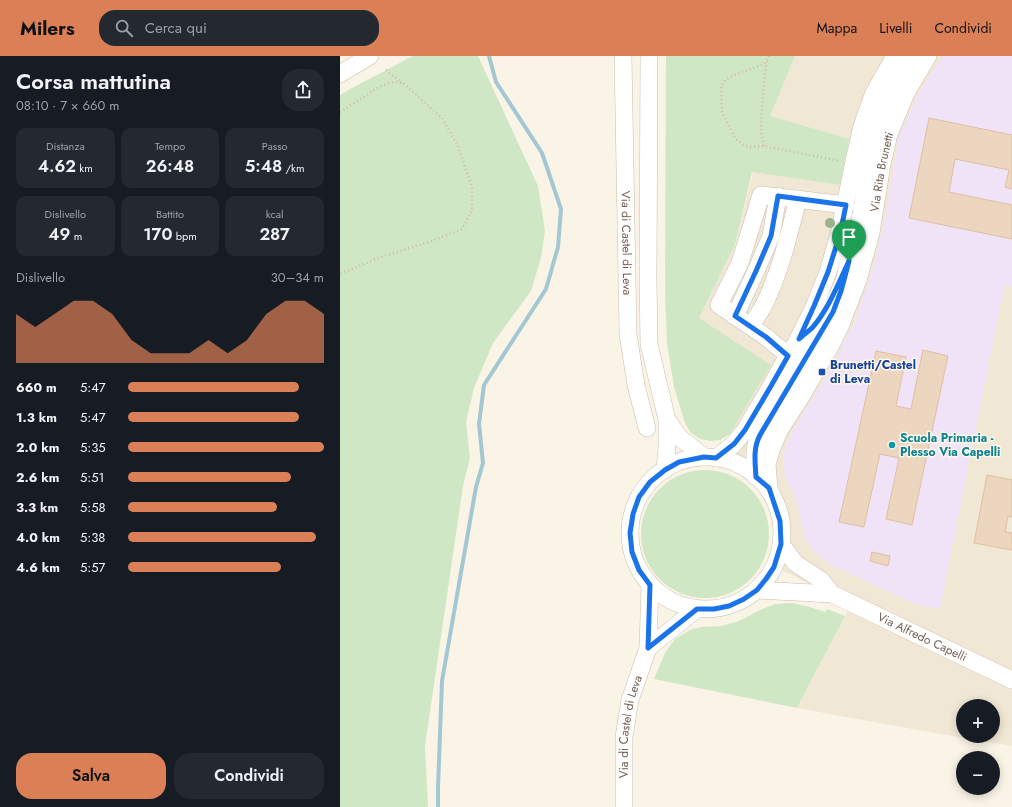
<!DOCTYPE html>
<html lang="it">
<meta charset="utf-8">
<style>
:root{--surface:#171b24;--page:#242831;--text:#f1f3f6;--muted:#9ea1a6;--accent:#da7f56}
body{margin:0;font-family:Jost,sans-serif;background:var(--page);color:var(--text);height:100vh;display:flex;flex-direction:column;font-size:15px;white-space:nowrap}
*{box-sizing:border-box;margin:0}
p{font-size:13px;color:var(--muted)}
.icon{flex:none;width:22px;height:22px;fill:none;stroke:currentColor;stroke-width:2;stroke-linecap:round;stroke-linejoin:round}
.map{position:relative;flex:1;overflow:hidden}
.side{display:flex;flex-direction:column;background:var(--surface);width:340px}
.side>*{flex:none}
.controls{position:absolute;left:616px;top:643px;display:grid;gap:8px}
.controls a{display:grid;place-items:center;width:44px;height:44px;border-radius:50%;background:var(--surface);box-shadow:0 2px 10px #0003;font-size:20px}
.pin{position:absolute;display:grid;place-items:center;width:34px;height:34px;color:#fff;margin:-41px -17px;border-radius:50% 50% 50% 0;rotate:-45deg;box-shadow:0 0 4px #0007}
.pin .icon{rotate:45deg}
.round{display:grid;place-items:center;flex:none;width:42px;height:42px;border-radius:16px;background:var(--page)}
.summary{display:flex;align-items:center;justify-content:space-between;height:68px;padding:0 16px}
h1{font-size:22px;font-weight:600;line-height:30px}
.figures{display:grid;grid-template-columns:repeat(3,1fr);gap:6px;height:68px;padding:4px 16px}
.figures div{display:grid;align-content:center;border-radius:10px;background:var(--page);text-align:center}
.figures b{font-size:17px;font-weight:600}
.figures small{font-size:11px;font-weight:400}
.figures p{font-size:11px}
.chart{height:112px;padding:8px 16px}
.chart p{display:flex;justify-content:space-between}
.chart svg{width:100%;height:72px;margin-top:4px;fill:var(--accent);opacity:.7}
.button{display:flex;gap:8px;margin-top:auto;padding:8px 16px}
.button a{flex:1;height:46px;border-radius:16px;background:var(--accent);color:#111;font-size:16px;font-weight:600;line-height:46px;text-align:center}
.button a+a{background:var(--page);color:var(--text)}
ul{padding:0 16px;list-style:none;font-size:13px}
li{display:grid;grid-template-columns:64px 48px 1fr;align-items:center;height:30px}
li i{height:10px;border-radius:5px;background:var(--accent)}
header{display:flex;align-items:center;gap:24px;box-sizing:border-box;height:56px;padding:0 20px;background:var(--accent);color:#111}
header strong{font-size:19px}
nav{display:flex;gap:22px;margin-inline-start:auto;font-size:14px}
.search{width:280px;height:36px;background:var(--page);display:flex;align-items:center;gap:10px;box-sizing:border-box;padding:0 14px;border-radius:16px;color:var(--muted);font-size:15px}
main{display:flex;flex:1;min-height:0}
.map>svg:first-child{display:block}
.residential{fill:#f1e7d5;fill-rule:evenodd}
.education{fill:#f1e3f7}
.green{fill:#d0e7c6}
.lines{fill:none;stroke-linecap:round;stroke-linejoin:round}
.stream{stroke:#a3c7d3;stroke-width:4}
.building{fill:#edd6c0;stroke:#dfbfa2}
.minor-casing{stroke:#cbbdad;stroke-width:18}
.path{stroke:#d2baa3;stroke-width:2.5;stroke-dasharray:1 3;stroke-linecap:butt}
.minor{stroke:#fff;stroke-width:17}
.tree{fill:#9fb290}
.route-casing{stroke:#fff;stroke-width:8}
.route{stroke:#1a73e8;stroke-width:5}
.transit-dot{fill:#1a4fb4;stroke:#fdf8ec;stroke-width:1.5}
.culture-dot{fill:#0f9aa8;stroke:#fdf8ec;stroke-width:1.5}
.labels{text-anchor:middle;stroke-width:3;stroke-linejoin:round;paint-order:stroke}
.street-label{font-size:12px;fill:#715d4d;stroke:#fdf8ec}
.transit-label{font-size:12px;font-weight:bold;fill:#164399;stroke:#fdf8ec;text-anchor:start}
.culture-label{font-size:12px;font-weight:bold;fill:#0d838f;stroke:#fdf8ec;text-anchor:start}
</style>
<header>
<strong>Milers</strong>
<div class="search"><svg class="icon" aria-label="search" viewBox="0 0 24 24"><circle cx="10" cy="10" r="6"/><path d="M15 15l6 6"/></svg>Cerca qui</div>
<nav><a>Mappa</a><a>Livelli</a><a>Condividi</a></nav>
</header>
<main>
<section class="side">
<div class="summary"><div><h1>Corsa mattutina</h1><p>08:10 · 7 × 660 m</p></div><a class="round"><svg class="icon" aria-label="share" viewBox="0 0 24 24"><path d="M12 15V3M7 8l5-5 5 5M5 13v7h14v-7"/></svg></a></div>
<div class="figures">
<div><p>Distanza</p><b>4.62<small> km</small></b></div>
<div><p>Tempo</p><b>26:48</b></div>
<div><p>Passo</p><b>5:48<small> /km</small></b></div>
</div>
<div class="figures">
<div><p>Dislivello</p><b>49<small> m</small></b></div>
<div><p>Battito</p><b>170<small> bpm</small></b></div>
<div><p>kcal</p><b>287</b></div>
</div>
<div class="chart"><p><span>Dislivello</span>30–34 m</p>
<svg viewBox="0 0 160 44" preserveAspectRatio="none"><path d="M0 44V14L10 22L20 14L30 6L40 6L50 14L60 30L70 38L80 38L90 38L100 30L110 38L120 30L130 14L140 6L150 6L160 14V44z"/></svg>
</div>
<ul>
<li><b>660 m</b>5:47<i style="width:87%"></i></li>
<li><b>1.3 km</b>5:47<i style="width:87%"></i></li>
<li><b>2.0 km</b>5:35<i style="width:100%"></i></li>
<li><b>2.6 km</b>5:51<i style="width:83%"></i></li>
<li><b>3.3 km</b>5:58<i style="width:76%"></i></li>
<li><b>4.0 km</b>5:38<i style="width:96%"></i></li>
<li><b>4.6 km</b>5:57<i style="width:78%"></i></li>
</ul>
<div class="button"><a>Salva</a><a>Condividi</a></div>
</section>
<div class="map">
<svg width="672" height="751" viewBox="0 0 672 751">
<rect width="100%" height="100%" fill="#faf4e6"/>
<!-- residential -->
<path class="residential" d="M455,0H672V690L578,674L457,652L505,560L513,548L434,511L441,488L433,443L376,402L422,324L359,262L395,189L413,116L500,129L429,60ZM623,650H653V680H623Z"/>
<!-- education -->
<path class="education" d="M603,0H672V231L665,229L664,232L600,553L577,549L491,509L475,496L467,486L463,474L456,443L446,422L443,411V399L449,381L490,313L515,265L535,206L545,162L559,80L577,40L598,6Z"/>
<!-- green -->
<path class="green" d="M73,0H138L198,130L205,175L201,202L191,235L153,287L134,332L126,366L130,402L123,430L85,690L88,751H0V39L10,33Z
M326,0H455L430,60L509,83L500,129L412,116L395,189L359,262L431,309L390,378L380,384L370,385L360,383L350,376L345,367L334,331L327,288L325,236Z
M301 478a64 64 0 1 1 128 0a64 64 0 1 1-128 0Z
M452,547L466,550L485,556L487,553L505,560L457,652L314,623L325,597L335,583L350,574L361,571L381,570L399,565L418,555L435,548Z"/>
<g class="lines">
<!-- stream -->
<path class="stream" d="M98,751V732L102,625L136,431L143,407L139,368L144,329L206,233L218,191L221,153L202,97L156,26L149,0"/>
</g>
<!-- building -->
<path class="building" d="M589,62L672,79V133L665,131L669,114L615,103L609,136L672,149V183L569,162Z
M583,294L608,300L572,469L546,463L559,402L540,398L524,471L499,466L536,295L566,301L556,350L571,353Z
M647,419L672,424V461L668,460L665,476L672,477V494L634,487Z
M532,496L550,500L548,510L530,505Z"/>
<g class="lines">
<defs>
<g id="minor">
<path id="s1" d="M283,0L288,278L296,329L307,372"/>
<path d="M309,0L308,223L309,288L327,364V391L325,414"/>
<path d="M0,18L30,0"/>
<path d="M395,260L416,215L431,180L438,140"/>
<path d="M411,270C415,263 420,256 424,249C440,216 449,179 458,143"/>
<path d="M448,299L426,281L379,249L400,207L421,139L506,149"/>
<path d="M327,364L339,381L364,401"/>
<circle cx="366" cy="477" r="76"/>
<path d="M376,402L394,388L405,374L431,330L448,299L455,289L474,251L488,216L499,178L515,101L522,70L529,50L534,37L555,0"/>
<path d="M416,421C415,406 413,392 419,379C434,354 448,330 463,306C477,283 492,262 501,237C505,226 506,215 509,204C514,186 520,167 523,148C525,133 526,118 529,103C537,66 551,32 571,0"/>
<path id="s2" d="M429,432L427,409L431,394L439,375L459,344L491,289L501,268L518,224L531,177L542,108L549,78L566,37L588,0"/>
<path d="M441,488L455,507L481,524L492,538"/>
<path id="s3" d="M417,534L492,538L672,624"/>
<path d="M308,592L357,553"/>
<path id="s4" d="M284,751V681L290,644L308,592L310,529"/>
</g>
</defs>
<!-- minor casing -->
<use href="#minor" class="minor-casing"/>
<!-- path -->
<path class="path" d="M429,0L428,3L424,8L392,20L385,24L381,31L382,56L395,82L403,89L410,91L424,90L500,105
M46,14L62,27
M0,56L39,31L53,26L63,27L102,62L117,88L132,131V154L122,173L92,185L41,201L0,218
M424,90C419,73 422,57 423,40C424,29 424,17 427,6"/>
<!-- minor -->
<use href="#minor" class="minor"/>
</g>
<!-- trees -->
<circle class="tree" cx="490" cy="167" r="5"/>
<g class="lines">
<defs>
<path id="route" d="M438,140L506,149L500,178L488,216L474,250L459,283C463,279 469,275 473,271C489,252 498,228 509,205L501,235L493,256L420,379C413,392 415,406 416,421L429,432L440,465L441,488L434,511L426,523L417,534L404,543L389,550L374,553H357L308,592L310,529L299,514L292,496L290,477L293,458L299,441L310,426L325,414L339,406L364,401L376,402L394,388L405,374L431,330L448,300L426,281L395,260L416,215L431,180Z"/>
</defs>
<!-- route casing -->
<use href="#route" class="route-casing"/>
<!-- route -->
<use href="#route" class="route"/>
</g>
<!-- markers -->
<rect class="transit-dot" x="478" y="312" width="8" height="8" rx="2"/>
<circle class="culture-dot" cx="552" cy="389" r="4"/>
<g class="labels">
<!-- street labels -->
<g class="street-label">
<text dy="4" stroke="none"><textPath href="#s2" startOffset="341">Via Rita Brunetti</textPath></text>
<text dy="4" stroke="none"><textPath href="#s1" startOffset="187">Via di Castel di Leva</textPath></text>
<text dy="4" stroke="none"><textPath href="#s3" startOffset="175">Via Alfredo Capelli</textPath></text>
<text dy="4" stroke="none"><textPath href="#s4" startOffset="81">Via di Castel di Leva</textPath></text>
</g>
<!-- transit labels -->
<g class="transit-label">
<text x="490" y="313">Brunetti/Castel<tspan x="490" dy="14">di Leva</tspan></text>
</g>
<!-- culture labels -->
<g class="culture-label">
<text x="560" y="386">Scuola Primaria -<tspan x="560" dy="14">Plesso Via Capelli</tspan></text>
</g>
</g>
</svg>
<div class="controls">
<a>+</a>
<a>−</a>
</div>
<div class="pin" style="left:509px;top:205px;background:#1e9e55"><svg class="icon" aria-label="arrive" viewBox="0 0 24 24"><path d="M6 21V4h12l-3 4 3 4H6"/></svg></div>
</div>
</main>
